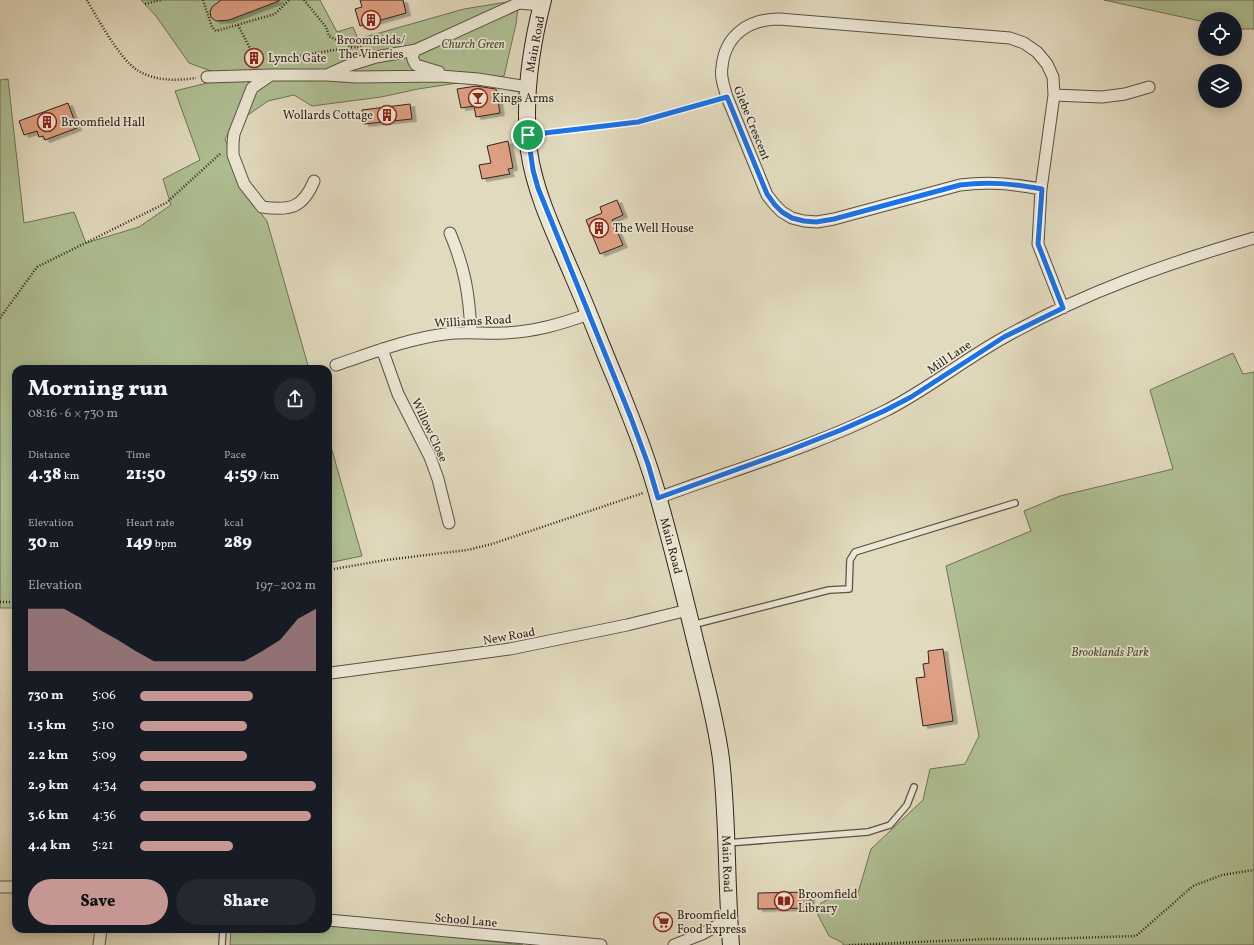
<!DOCTYPE html>
<meta charset="utf-8">
<style>
:root{--surface:#171b24;--page:#242831;--text:#f1f3f6;--muted:#9ea1a6;--accent:#c59692}
body{margin:0;font-family:Vollkorn,serif;background:var(--page);color:var(--text);height:100vh;display:flex;flex-direction:column;font-size:15px;white-space:nowrap}
*{box-sizing:border-box;margin:0}
p{font-size:13px;color:var(--muted)}
.icon{flex:none;width:22px;height:22px;fill:none;stroke:currentColor;stroke-width:2;stroke-linecap:round;stroke-linejoin:round}
.map{position:relative;flex:1;overflow:hidden}
.sheet{position:absolute;left:12px;top:365px;width:320px;height:568px;display:flex;flex-direction:column;background:var(--surface);border-radius:12px;box-shadow:0 2px 10px #0003}
.sheet>*{flex:none}
.tools{position:absolute;left:1198px;top:12px;display:grid;gap:8px}
.tools a{display:grid;place-items:center;width:44px;height:44px;border-radius:50%;background:var(--surface);box-shadow:0 2px 10px #0003;font-size:20px}
.pin{position:absolute;display:grid;place-items:center;width:34px;height:34px;color:#fff;margin:-17px;border:2px solid #fff;border-radius:50%;box-shadow:0 1px 4px #0007}
.round{display:grid;place-items:center;flex:none;width:42px;height:42px;border-radius:21px;background:var(--page)}
.head{display:flex;align-items:center;justify-content:space-between;height:68px;padding:0 16px}
h1{font-size:22px;font-weight:800;line-height:30px}
.stats{display:grid;grid-template-columns:repeat(3,1fr);gap:6px;height:68px;padding:4px 16px}
.stats div{display:grid;align-content:center}
.stats b{font-size:17px;font-weight:800}
.stats small{font-size:11px;font-weight:400}
.stats p{font-size:11px}
.chart{height:112px;padding:8px 16px}
.chart p{display:flex;justify-content:space-between}
.chart svg{width:100%;height:72px;margin-top:4px;fill:var(--accent);opacity:.7}
.cta{display:flex;gap:8px;margin-top:auto;padding:8px 16px}
.cta a{flex:1;height:46px;border-radius:24px;background:var(--accent);color:#111;font-size:16px;font-weight:800;line-height:46px;text-align:center}
.cta a+a{background:var(--page);color:var(--text)}
ul{padding:0 16px;list-style:none;font-size:13px}
li{display:grid;grid-template-columns:64px 48px 1fr;align-items:center;height:30px}
li i{height:10px;border-radius:5px;background:var(--accent)}
.map>svg:first-child{display:block}
.green{fill:#afc094;stroke:#6e7258}
.building{fill:#dea082;stroke:#2d241c;filter:url(#shadow)}
.lines{fill:none;stroke-linecap:round;stroke-linejoin:round}
.lane-casing{stroke:#5a5244;stroke-width:8}
.street-casing{stroke:#5a5244;stroke-width:13}
.secondary-casing{stroke:#2d241c;stroke-width:18}
.path{stroke:#2d241c;stroke-width:2.5;stroke-dasharray:1 2;stroke-linecap:butt}
.lane{stroke:#ece7d5;stroke-width:5.5}
.street{stroke:#ece7d5;stroke-width:11}
.secondary{stroke:#ece7d5;stroke-width:16}
.route-casing{stroke:#fff;stroke-width:8}
.route{stroke:#1a73e8;stroke-width:5}
.labels{text-anchor:middle;stroke-width:3.5;stroke-linejoin:round;paint-order:stroke}
.poi-label{font-size:12px;fill:#2d241c;stroke:#ece7d5;text-anchor:start}
.park-label{font-size:12px;font-style:italic;fill:#4e4b3a;stroke:#ece7d5}
.street-label{font-size:12px;fill:#2d241c;stroke:#ece7d5}
</style>
<div class="map">
<svg width="1254" height="945" viewBox="0 0 1254 945">
<defs>
<filter id="shadow"><feDropShadow dx="4.5" dy="2.5" stdDeviation="0" flood-color="#0004"/></filter>
</defs>
<rect width="100%" height="100%" fill="#e2dabe"/>
<filter id="stains"><feTurbulence type="fractalNoise" baseFrequency=".005" numOctaves="4"/><feColorMatrix values="0 0 0 0 .2 0 0 0 0 .09 0 0 0 0 .02 0 0 0 .5 -.17"/></filter>
<radialGradient id="worn" r=".72"><stop offset=".6" stop-color="#630" stop-opacity="0"/><stop offset="1" stop-color="#630" stop-opacity=".3"/></radialGradient>
<!-- green -->
<path class="green" d="M141,0H320L337,32L353,27L358,39L464,9L519,0L516,24L504,76L418,89L381,97L312,106L294,95L268,101L232,126L225,139L243,191L267,221L309,369H16V608H0V80L8,79L24,223L74,212L86,243L139,227L171,205L163,179L200,160L175,91L215,81L211,71L189,63L156,16Z
M1104,0H1254V29H1235V19H1205V22Z
M1233,353L1243,374L1254,372V945H843V943L829,936L817,913L821,903L845,891L858,893L871,849L923,800L930,769L965,764L979,736L946,566L1031,531L1024,511L1060,496L1173,469L1150,390Z
M328,436L362,556L328,563Z
M328,923L523,945H230L231,929H328Z"/>
<!-- building -->
<path class="building" d="M221,0H279V1L229,20L216,21L211,17L210,12L212,7Z
M360,0H403L406,13L360,26L355,9L362,7Z
M476,86L496,89L500,113L476,117L474,106L461,108L457,89Z
M68,103L77,128L45,140L43,136L39,137L37,131L24,135L19,121Z
M410,104L412,119L364,124L362,110Z
M508,141L513,168L508,169L510,174L482,179L479,165L491,163L487,146Z
M617,200L623,215L612,220L623,245L600,254L586,220L602,213L600,207Z
M943,649L953,721L923,726L916,678L925,677L923,664L929,663L928,651Z
M810,892V908L758,909V893Z"/>
<g class="lines">
<defs>
<path id="lane" d="M692,625L829,590L849,589L850,560L855,552L1015,503
M727,843L868,832L890,825L907,805L914,787
M222,945L223,929"/>
<path id="street" d="M416,50C411,56 412,59 416,65L439,72
M329,74L347,66L376,57L416,50L519,3L542,5
M271,75L252,88L234,134L233,143V155L244,184L262,207C290,211 303,208 314,181
M207,77L271,75H327L356,77L441,76L478,79L528,87
M1054,95L1102,97L1125,94L1149,87
M1041,189C1012,184 990,181 960,185L834,219L817,222L804,221L792,218L782,212L775,205L767,195L727,97C724,87 720,77 722,67C725,35 749,19 779,19L1010,38L1024,43L1037,52L1047,64L1053,77L1054,95L1041,189L1038,244L1063,308
M450,233C465,269 469,293 471,332
M382,349L398,394L430,457L438,479L449,523
M336,365C372,353 407,339 445,334C464,331 484,334 503,333C534,332 561,324 589,314
M658,498C733,470 813,447 885,411C927,390 963,360 1005,337C1083,293 1168,263 1254,238
M331,673L510,649L627,625L688,610
M0,887H16
M328,920L601,945
M99,945L101,929
M674,945L702,934L729,919"/>
<g id="secondary">
<path id="s1" d="M543,0C530,50 523,99 529,151C535,194 556,236 573,276C588,310 601,345 616,380C632,420 648,459 659,500C673,549 685,599 697,648C706,685 716,721 721,759C728,820 726,883 731,945"/>
</g>
</defs>
<!-- lane casing -->
<use href="#lane" class="lane-casing"/>
<!-- street casing -->
<use href="#street" class="street-casing"/>
<!-- secondary casing -->
<use href="#secondary" class="secondary-casing"/>
<!-- path -->
<path class="path" d="M87,0C98,19 119,58 137,70C154,81 176,81 196,78
M203,0L212,27L216,31L275,14L289,0
M304,0L326,27L329,36L338,41L354,47H362
M145,4L161,0
M238,25L258,64
M268,61L353,47
M541,133L638,122L717,100
M0,318L37,267L166,203L221,153
M328,570L386,560L467,550L492,544L643,493
M0,602H16
M849,945L988,939H1041L1136,936L1193,886L1222,875L1254,870"/>
<!-- lane -->
<use href="#lane" class="lane"/>
<!-- street -->
<use href="#street" class="street"/>
<!-- secondary -->
<use href="#secondary" class="secondary"/>
</g>
<g class="lines">
<defs>
<path id="route" d="M727,97L767,194L775,205L782,212L792,218L804,221L816,222L834,219L960,185C990,181 1013,184 1042,189L1038,244L1063,308L1004,337L911,397L884,411L841,430L785,452L658,498L648,464L631,418L538,188L533,170L528,135L638,122Z"/>
</defs>
<!-- route casing -->
<use href="#route" class="route-casing"/>
<!-- route -->
<use href="#route" class="route"/>
</g>
<!-- icons -->
<defs>
<symbol id="building-ring" viewBox="-11 -11 22 22"><circle r="9.5" fill="#ece7d5" stroke="#8f2418" stroke-width="1.5"/><path d="M-4-6H4V6H1V3H-1V6H-4ZM-2.5-4.3h1.7v1.8h-1.7ZM.8-4.3h1.7v1.8H.8ZM-2.5-1h1.7V.8h-1.7ZM.8-1h1.7V.8H.8Z" fill="#8f2418"/></symbol>
<symbol id="bar-ring" viewBox="-11 -11 22 22"><circle r="9.5" fill="#ece7d5" stroke="#8f2418" stroke-width="1.5"/><path d="M-6-5H6L.8 .8V4.5H3.5V6h-7V4.5H-.8V.8Z" fill="#8f2418"/></symbol>
<symbol id="library-ring" viewBox="-11 -11 22 22"><circle r="9.5" fill="#ece7d5" stroke="#8f2418" stroke-width="1.5"/><path d="M-6-4Q-3-5.5-.7-3.5V5Q-3 3-6 4ZM6-4Q3-5.5 .7-3.5V5Q3 3 6 4Z" fill="#8f2418"/></symbol>
<symbol id="supermarket-ring" viewBox="-11 -11 22 22"><circle r="9.5" fill="#ece7d5" stroke="#8f2418" stroke-width="1.5"/><path d="M-6-5.5h2.5l.6 2H6L4.5 2H-2.5L-4.4-4H-6ZM-1.5 3.2a1.3 1.3 0 1 0 .1 0ZM3 3.2a1.3 1.3 0 1 0 .1 0Z" fill="#8f2418"/></symbol>
</defs>
<g fill-rule="evenodd">
<use href="#building-ring" x="360" y="9" width="22" height="22"/>
<use href="#building-ring" x="243" y="47" width="22" height="22"/>
<use href="#bar-ring" x="467" y="87" width="22" height="22"/>
<use href="#building-ring" x="376" y="104" width="22" height="22"/>
<use href="#building-ring" x="36" y="111" width="22" height="22"/>
<use href="#building-ring" x="588" y="217" width="22" height="22"/>
<use href="#library-ring" x="773" y="890" width="22" height="22"/>
<use href="#supermarket-ring" x="652" y="911" width="22" height="22"/>
</g>
<g class="labels">
<!-- poi labels -->
<g class="poi-label">
<text x="371" y="44" text-anchor="middle">Broomfields/<tspan x="371" dy="14">The Vineries</tspan></text>
<text x="268" y="62">Lynch Gate</text>
<text x="492" y="102">Kings Arms</text>
<text x="373" y="119" text-anchor="end">Wollards Cottage</text>
<text x="61" y="126">Broomfield Hall</text>
<text x="613" y="232">The Well House</text>
<text x="798" y="898">Broomfield<tspan x="798" dy="14">Library</tspan></text>
<text x="677" y="919">Broomfield<tspan x="677" dy="14">Food Express</tspan></text>
</g>
<!-- park labels -->
<g class="park-label">
<text x="473" y="48">Church Green</text>
<text x="1110" y="656">Brooklands Park</text>
</g>
<!-- street labels -->
<g class="street-label">
<text transform="translate(535 44) rotate(-79)" y="4">Main Road</text>
<text transform="translate(752 123) rotate(68)" y="4">Glebe Crescent</text>
<text transform="translate(473 321) rotate(-3)" y="4">Williams Road</text>
<text transform="translate(949 357) rotate(-34)" y="4">Mill Lane</text>
<text transform="translate(430 430) rotate(65)" y="4">Willow Close</text>
<text dy="4" stroke="none"><textPath href="#s1" startOffset="573">Main Road</textPath></text>
<text transform="translate(509 636) rotate(-10)" y="4">New Road</text>
<text dy="4" stroke="none"><textPath href="#s1" startOffset="897">Main Road</textPath></text>
<text transform="translate(466 920) rotate(5)" y="4">School Lane</text>
</g>
</g>
<rect width="100%" height="100%" filter="url(#stains)"/>
<rect width="100%" height="100%" fill="url(#worn)"/>
</svg>
<div class="tools">
<a><svg class="icon" aria-label="locate" viewBox="0 0 24 24"><circle cx="12" cy="12" r="6"/><path d="M12 2v4M12 18v4M2 12h4M18 12h4"/></svg></a>
<a><svg class="icon" aria-label="layers" viewBox="0 0 24 24"><path d="M12 4l9 5-9 5-9-5zM3 14l9 5 9-5"/></svg></a>
</div>
<div class="pin" style="left:528px;top:135px;background:#1e9e55"><svg class="icon" aria-label="arrive" viewBox="0 0 24 24"><path d="M6 21V4h12l-3 4 3 4H6"/></svg></div>
<section class="sheet">
<div class="head"><div><h1>Morning run</h1><p>08:16 · 6 × 730 m</p></div><a class="round"><svg class="icon" aria-label="share" viewBox="0 0 24 24"><path d="M12 15V3M7 8l5-5 5 5M5 13v7h14v-7"/></svg></a></div>
<div class="stats">
<div><p>Distance</p><b>4.38<small> km</small></b></div>
<div><p>Time</p><b>21:50</b></div>
<div><p>Pace</p><b>4:59<small> /km</small></b></div>
</div>
<div class="stats">
<div><p>Elevation</p><b>30<small> m</small></b></div>
<div><p>Heart rate</p><b>149<small> bpm</small></b></div>
<div><p>kcal</p><b>289</b></div>
</div>
<div class="chart"><p><span>Elevation</span>197–202 m</p>
<svg viewBox="0 0 160 44" preserveAspectRatio="none"><path d="M0 44V6L10 6L20 6L30 12L40 19L50 25L60 32L70 38L80 38L90 38L100 38L110 38L120 38L130 32L140 25L150 12L160 6V44z"/></svg>
</div>
<ul>
<li><b>730 m</b>5:06<i style="width:64%"></i></li>
<li><b>1.5 km</b>5:10<i style="width:61%"></i></li>
<li><b>2.2 km</b>5:09<i style="width:61%"></i></li>
<li><b>2.9 km</b>4:34<i style="width:100%"></i></li>
<li><b>3.6 km</b>4:36<i style="width:97%"></i></li>
<li><b>4.4 km</b>5:21<i style="width:53%"></i></li>
</ul>
<div class="cta"><a>Save</a><a>Share</a></div>
</section>
</div>
